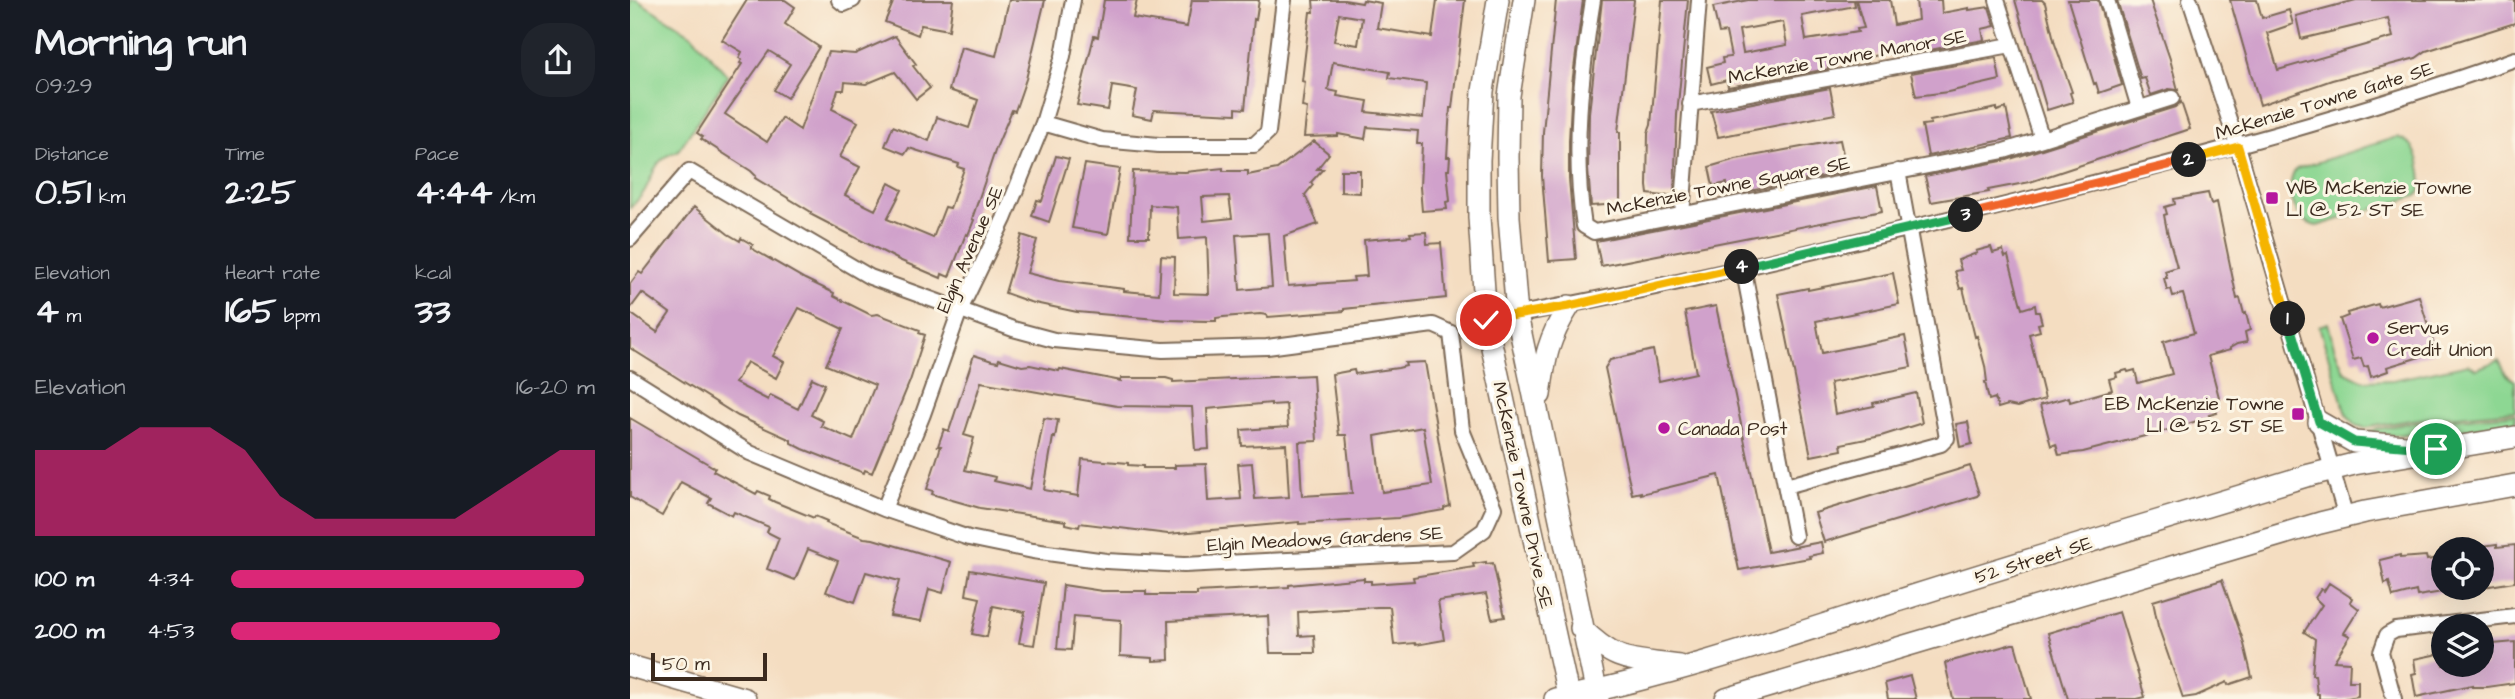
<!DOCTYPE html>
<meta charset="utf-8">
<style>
:root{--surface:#171b24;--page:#20242c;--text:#f1f3f6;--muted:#9ea1a6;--accent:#db2777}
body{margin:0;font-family:"Architects Daughter",sans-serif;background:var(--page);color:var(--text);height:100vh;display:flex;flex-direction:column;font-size:26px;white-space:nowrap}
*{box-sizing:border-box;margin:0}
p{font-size:23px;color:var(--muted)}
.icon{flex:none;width:38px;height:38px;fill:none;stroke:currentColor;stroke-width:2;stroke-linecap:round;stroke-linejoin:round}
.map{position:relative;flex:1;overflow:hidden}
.drawer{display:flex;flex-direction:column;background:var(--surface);width:630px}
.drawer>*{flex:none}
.controls{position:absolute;left:1801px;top:537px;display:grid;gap:14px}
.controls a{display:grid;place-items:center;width:63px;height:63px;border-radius:50%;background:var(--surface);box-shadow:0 7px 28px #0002;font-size:35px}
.scale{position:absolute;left:21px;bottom:18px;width:116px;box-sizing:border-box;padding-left:7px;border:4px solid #3b2a1e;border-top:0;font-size:19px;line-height:24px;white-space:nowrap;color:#3b2a1e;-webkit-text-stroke:5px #fcf5e5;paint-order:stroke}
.pin{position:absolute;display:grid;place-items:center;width:60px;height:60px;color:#fff;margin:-30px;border:4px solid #fff;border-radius:50%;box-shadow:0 2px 7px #0007}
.km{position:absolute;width:35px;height:35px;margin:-18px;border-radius:50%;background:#222;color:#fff;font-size:19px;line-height:35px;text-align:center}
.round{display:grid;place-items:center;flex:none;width:74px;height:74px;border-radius:28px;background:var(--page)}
.headline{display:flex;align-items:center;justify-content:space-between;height:119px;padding:0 35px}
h1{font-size:38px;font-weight:700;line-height:52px}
.figures{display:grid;grid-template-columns:repeat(3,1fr);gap:10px;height:119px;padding:7px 35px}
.figures div{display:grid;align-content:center}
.figures b{font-size:35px;font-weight:700}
.figures small{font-size:19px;font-weight:400}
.figures p{font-size:19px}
.chart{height:196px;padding:14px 35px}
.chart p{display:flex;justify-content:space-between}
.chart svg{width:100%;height:126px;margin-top:7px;fill:var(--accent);opacity:.7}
ul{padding:0 35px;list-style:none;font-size:23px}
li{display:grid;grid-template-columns:112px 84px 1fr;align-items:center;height:52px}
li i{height:18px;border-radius:9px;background:var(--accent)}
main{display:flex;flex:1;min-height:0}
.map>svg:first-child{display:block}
.green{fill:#8dd793;stroke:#648058;stroke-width:2}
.building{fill:#d0a1cb;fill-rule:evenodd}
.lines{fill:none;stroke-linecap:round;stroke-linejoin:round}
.street-casing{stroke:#7c6957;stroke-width:18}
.secondary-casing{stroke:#7c6957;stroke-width:24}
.street{stroke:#fff;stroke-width:14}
.secondary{stroke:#fff;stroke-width:21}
.split-1-casing{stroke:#fff;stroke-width:14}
.split-2-casing{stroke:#fff;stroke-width:14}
.split-3-casing{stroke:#fff;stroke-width:14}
.split-4-casing{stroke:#fff;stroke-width:14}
.split-5-casing{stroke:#fff;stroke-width:14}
.split-1{stroke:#22a559;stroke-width:9}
.split-2{stroke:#f5b400;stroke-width:9}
.split-3{stroke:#f0652b;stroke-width:9}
.split-4{stroke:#22a559;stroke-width:9}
.split-5{stroke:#f5b400;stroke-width:9}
.poi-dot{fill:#b5179e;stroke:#fcf5e5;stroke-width:2.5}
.labels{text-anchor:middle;stroke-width:6;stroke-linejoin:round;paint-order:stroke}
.street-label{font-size:19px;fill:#3b2a1e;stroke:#fcf5e5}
.poi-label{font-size:19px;fill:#3b2a1e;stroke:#fcf5e5;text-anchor:start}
</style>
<main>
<section class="drawer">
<div class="headline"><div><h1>Morning run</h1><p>09:29</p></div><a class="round"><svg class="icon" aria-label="share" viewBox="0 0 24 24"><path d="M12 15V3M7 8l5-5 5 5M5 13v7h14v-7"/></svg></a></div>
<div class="figures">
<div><p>Distance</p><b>0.51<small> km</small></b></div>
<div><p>Time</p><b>2:25</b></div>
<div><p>Pace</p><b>4:44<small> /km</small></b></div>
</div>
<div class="figures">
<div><p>Elevation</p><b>4<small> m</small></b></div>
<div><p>Heart rate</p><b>165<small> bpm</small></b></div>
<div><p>kcal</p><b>33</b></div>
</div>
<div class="chart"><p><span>Elevation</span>16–20 m</p>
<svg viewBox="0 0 160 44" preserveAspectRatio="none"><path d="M0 44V14L10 14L20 14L30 6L40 6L50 6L60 14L70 30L80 38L90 38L100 38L110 38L120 38L130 30L140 22L150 14L160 14V44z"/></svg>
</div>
<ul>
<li><b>100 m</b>4:34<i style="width:97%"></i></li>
<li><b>200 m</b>4:53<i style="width:74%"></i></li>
</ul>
</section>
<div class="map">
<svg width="1885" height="699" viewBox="0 0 1885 699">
<rect width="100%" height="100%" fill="#fcf5e5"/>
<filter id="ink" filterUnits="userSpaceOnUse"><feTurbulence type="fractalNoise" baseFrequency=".0143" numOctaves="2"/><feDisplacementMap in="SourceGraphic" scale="14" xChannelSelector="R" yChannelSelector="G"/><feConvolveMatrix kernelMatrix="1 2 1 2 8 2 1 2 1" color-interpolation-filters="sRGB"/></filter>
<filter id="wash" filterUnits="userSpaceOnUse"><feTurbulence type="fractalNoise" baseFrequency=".00686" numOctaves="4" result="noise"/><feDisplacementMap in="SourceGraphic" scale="28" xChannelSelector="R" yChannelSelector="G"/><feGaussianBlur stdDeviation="1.57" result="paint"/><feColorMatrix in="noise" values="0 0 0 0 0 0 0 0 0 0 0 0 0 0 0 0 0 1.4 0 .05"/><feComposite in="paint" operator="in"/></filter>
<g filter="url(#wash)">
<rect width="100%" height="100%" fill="#f4ddc1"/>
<!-- green -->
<path class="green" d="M0,0H7L62,35L98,76L48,151C24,159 26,170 15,190C12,196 5,203 0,208Z
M1767,137C1772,139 1778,141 1782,146C1790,158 1796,185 1787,196L1687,226C1664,222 1653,187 1666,169Z
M1698,323L1704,347L1714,371L1734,381L1763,380L1839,364L1846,369L1869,360L1876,374L1885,381V411L1780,420L1735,428L1725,425L1716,414L1689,326Z
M1885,414V425L1765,435L1739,433V431L1777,423Z"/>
<g id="blocks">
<!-- building -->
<path class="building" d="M117,0H155L165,7L155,24L189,47L157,98L144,90L160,64L139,51L95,114L137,142L152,118L170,130L198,52L225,54L265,36L286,64L283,66L300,88L286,99L265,72L236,84L215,82L214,90H208L202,109L228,122L210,157L230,167L215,195L245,210L259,183L272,190L257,219L303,238L315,207L320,208L334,169L328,167L329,164L279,148L275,154L255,146L263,126L299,141L307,117L339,128L348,100L319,90L331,47L366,56L379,0H415L396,79L385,111L382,110L366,148L342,219L344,220L338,235L336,234L319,277L312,274L311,278L269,260L180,214L181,212L125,178L126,176L121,171L71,139L73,137L67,133L112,64L110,63L112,60L109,58L112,52L92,40Z
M264,0H323L319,30L291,25L288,35L255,22Z
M474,0H507L503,18L557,27L562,0H629L626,20L624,19L615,109L606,108V114L524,110L522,119L502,115L507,90L482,86L478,110L447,105L464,36L468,37Z
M683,0H714L732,3L733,0L751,3L747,28L802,37L807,0H835L822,108H820L817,157H820L819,170H817L820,201L816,202L817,209L792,211L790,187L792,144H787L788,131L737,127L735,139L708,134V136L674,137L677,108L672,107L675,82L672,81L680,12H684ZM709,14L732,18L728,45L704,41ZM703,62L760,72L759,78L796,83L793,118L736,112L738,101L707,96L708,92L698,90Z
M926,0H953L942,84L939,141V179L946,259L919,261L912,176L913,132Z
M972,0H1004L988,132H990V204L961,206L958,169L959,113Z
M1032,0H1058L1047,115L1044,195L1033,196L1018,194L1017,186L1018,133L1021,125Z
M1118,0H1224L1225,6L1172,16L1176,40L1228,32L1227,29L1234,28L1226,0H1260L1264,25L1288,20L1286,0H1311L1312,13L1339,8V10L1359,7L1365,26L1352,29L1354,40L1278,54L1277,50L1248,55L1198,65V69L1098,87L1097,80L1081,84L1077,67L1093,63L1092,58L1101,57L1096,32L1089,33L1083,7ZM1153,22L1157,45L1113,53L1109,30Z
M1385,0H1412L1415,3L1425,44L1442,92L1440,93L1443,102L1417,110Z
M1438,0H1468L1492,85L1469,93L1466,83L1464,84Z
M1487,0H1520L1540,59L1548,90L1539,89L1521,95L1515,78L1511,79Z
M1600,0H1627L1632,18L1659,10L1663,24L1637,33L1648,70L1763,37L1758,18L1671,39L1666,16L1726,0H1885V23L1796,51L1786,58L1702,80L1630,105Z
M1366,58L1370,80L1318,92L1286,96L1281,73Z
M1200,88L1205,114L1088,137L1081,111Z
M1551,102L1560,129L1400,182L1358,190L1359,192L1301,202L1295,176L1377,160L1545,107Z
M1367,108V111L1376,108L1382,138L1298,156L1292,125L1301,124L1300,121Z
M1210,140L1217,172L1104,194L1103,189L1098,190L1097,183L1083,186L1079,167L1106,159Z
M684,141L699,154L687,169H693L681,182L683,185L675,195L688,224L654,236L658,286L724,281L723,277L737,276L734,240L781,236L780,233L796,232L797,244L811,243L816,298L714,309V311L638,317L637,315L630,314L593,317L586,318V321H578L538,320L447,312L400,302L375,293L392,235L407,240L397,273L429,281L494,289V291L529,294L531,256L545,257L544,293L579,294L577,237L549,239L547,207L520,205L519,237H500L503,171L555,172L593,168V171H618V175L647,169ZM599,196L602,218L574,221L572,197ZM638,233L642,287L610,290L606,235Z
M426,156L439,159L419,222L402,216L407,200L412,201Z
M455,164L490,169L478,234L442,228Z
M711,170H730V193L711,192Z
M1247,186L1252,211L971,266L966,241Z
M1578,193L1581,204L1587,202L1607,299L1610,298L1614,314L1616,313L1620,330L1615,332L1617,342L1607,344L1600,348V350L1578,356L1590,401L1584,402L1587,413L1579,415L1580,417L1538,430L1453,452L1429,455L1426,444L1421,446L1410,405L1439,397L1440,402L1482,390L1479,379L1487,377L1486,373L1497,370L1498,372L1505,370L1508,383L1542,374L1533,342L1564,333L1553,294L1543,296L1541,289L1537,290L1534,278H1537L1535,271L1547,267L1537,231L1534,215L1537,214L1535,207L1545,204L1544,199Z
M64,207L98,234L110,241L111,238L123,245L121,248L175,279L204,293L203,296L241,315L248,314L290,330L289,333L295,335L280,381L242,473L235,470L234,473L173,449L161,443V440L108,416L0,348V313L27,332L40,313L12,293L0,309V284L9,272L12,274ZM169,308L213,329L196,365L245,385L223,440L191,426L193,421L181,415L195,384L182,378L168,409L140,395L138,400L105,383L117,362L146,378L154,362L143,356Z
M1361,247L1363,253L1373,250L1375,257L1378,256L1392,309L1405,305L1406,312H1409L1412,323L1408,324L1410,331L1399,334L1415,399L1387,407L1378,405L1368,408L1365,398L1359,400L1355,382H1357L1355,366L1347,336L1345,337L1333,288L1330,289L1325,271L1331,270L1328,260L1347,253L1346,251Z
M1263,273L1269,304L1186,321L1192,353L1275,336L1281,367L1200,383L1205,414L1244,406L1243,403L1286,393L1292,423L1251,436L1211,444L1212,450L1181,456L1148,294L1178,288V290Z
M1789,296L1806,352L1757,367L1758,371L1741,377L1738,366L1734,367L1731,358L1723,360L1710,319L1718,316L1717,313L1748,304L1749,307Z
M1086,306L1138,552L1191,542L1193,553L1179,556L1180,558L1109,570L1089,475L1011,494V492L1002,494L975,368L980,360L1023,350L1029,381L1066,373L1055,312Z
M344,355L362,361L368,362L369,359L392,366L400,365L429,371L430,369L491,381V378H536L543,380V382L683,375L687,441L669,442L672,496L722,493L716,435H709L702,374L724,370L725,374L768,368L776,366L775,363L795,362L820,506L814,508V510L768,518L669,524V522L538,534L450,523L449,527L436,524V521L350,508L315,498L302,494L303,491L297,489L311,446H308L314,429L319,431ZM351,382L487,406L562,407L565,450L579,449L577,409L641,403V405L656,404L658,427L611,430L612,446L656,444L659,497L625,499L622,463L608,464L611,499L578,501L576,464L545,465V468H513V466L498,465V463L452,459L448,496L414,490L423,437L425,438L428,420L414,418L400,489L364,481L365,477L335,470L344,438L334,435ZM793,427L802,485L752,492L745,436Z
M0,418L85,468L83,471L126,494L128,491L140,496L139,499L145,502L184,518L185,516L197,521L196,523L234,538L243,539L321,562L313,593L299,589L291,621L260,616L269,581L236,572L225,602L196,592L208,561L178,549L165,580L137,569L149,538L137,532L139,527L104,512L102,516L78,503L81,498L51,482L32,516L16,507L0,497Z
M1338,422L1342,444L1330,447L1326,424Z
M1340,466L1349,494L1347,496L1194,542L1185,513Z
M1867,544V547L1885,545V582L1853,587L1852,546Z
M1770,555V558L1796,556L1797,560L1813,557V592L1787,596L1786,591L1763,597L1759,582L1755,584L1750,560Z
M856,562V564L863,563L875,617L862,619L856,594L808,601L814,640L786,645L785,643L764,645L760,607H747L668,612L669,636L684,635L685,653H640L638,616L538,621L539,660L523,661V658L490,656L491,620L444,616L441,650L427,649L433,585L472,591H516V595H567V592L659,587V585L734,578V581H741V584L784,581L783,577L844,567L843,564Z
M340,570L414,583L404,645L389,643L395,612L363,606L357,637L342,634L350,598L336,595Z
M1592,580L1613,640L1622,677L1598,685L1597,682L1566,696L1553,698L1528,626L1523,601Z
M1699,583L1722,598L1720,602L1729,609L1714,633L1720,636L1704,661L1720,662L1719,681H1728V696L1713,699H1689V694H1687L1685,675H1682L1685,639L1674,632L1692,605L1685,598L1691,589L1694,591Z
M1489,612L1515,697L1507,699H1438L1418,633Z
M1885,642V683L1857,687H1842V685L1786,697L1782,674L1786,673L1784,659L1813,653V665H1855L1852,645Z
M1382,644H1385L1401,699H1323L1315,663Z
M1280,676L1286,699H1258L1255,683Z"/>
</g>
</g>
<g filter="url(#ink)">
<use href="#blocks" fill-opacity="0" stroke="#7c6957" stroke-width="2"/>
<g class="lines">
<defs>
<path id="street" d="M209,0L214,4L223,0
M963,0C951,74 942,151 954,226L964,232L1374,151L1542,98
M1367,0L1412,139
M1477,0L1509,108
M1560,0L1608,147L1716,517
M1060,104L1381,45
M413,123L472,140L529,145H624L638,132L654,0
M1052,215L1069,0
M0,239L59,171L240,277L383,329L424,340L533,350L637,347L803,325L821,333L832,430L864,508L854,530L823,552L554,565L476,561L403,551L339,538L254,509L120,453L0,378
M1113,267L1165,536
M856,320C1022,291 1187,251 1351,211C1531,167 1710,121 1885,59
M1156,486L1311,444L1317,438L1268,171
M254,509L293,414L330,310L374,219L413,123L433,56L443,0
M1764,699L1751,652L1757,635L1766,630L1885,616"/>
<path id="secondary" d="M868,0L853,91L849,160V217L856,320L939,699
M894,0L879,96L878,157L879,217L887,315L968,699
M910,395C915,357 918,339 939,306
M1689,422L1724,442L1776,446
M951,628C988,665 1002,659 1050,666
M0,666L115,699
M925,699C1048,675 1167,633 1286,595C1415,554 1546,516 1676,476L1724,464L1885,437
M1096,699L1690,523L1735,512L1885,485"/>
</defs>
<!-- street casing -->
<use href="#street" class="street-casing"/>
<!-- secondary casing -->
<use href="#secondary" class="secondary-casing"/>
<!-- street -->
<use href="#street" class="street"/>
<!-- secondary -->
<use href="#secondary" class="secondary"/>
</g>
</g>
<g class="lines" filter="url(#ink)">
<defs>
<path id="split-1" d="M1658,319L1689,422L1724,442L1806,449"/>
<path id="split-2" d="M1559,160L1608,147L1658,319"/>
<path id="split-3" d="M1336,215L1559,160"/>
<path id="split-4" d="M1112,267L1336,215"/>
<path id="split-5" d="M856,320L939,306L1112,267"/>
</defs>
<!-- split-1 casing -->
<use href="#split-1" class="split-1-casing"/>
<!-- split-2 casing -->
<use href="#split-2" class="split-2-casing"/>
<!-- split-3 casing -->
<use href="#split-3" class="split-3-casing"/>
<!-- split-4 casing -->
<use href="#split-4" class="split-4-casing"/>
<!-- split-5 casing -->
<use href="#split-5" class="split-5-casing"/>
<!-- split-1 -->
<use href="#split-1" class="split-1"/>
<!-- split-2 -->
<use href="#split-2" class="split-2"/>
<!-- split-3 -->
<use href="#split-3" class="split-3"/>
<!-- split-4 -->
<use href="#split-4" class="split-4"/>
<!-- split-5 -->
<use href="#split-5" class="split-5"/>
</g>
<!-- markers -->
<g class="poi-dot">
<rect x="1635" y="191" width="14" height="14" rx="3.5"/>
<circle cx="1743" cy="338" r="7"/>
<rect x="1661" y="407" width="14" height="14" rx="3.5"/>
<circle cx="1034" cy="428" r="7"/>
</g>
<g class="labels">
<!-- street labels -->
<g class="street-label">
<text transform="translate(1217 56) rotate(-10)" y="7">McKenzie Towne Manor SE</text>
<text transform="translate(1694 100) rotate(-17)" y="7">McKenzie Towne Gate SE</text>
<text transform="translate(1098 185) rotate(-11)" y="7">McKenzie Towne Square SE</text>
<text transform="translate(339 249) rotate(-66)" y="7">Elgin Avenue SE</text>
<text transform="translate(894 495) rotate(78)" y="7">McKenzie Towne Drive SE</text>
<text transform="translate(695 538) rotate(-3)" y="7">Elgin Meadows Gardens SE</text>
<text transform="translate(1403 559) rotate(-17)" y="7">52 Street SE</text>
</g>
<!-- poi labels -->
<g class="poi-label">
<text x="1656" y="194">WB McKenzie Towne<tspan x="1656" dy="22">LI @ 52 ST SE</tspan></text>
<text x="1757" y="334">Servus<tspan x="1757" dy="22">Credit Union</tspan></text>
<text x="1654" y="410" text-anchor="end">EB McKenzie Towne<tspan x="1654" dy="22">LI @ 52 ST SE</tspan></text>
<text x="1048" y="435">Canada Post</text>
</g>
</g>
</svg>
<div class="controls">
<a><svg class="icon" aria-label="locate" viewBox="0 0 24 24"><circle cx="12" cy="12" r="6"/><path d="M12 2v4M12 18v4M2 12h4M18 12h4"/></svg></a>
<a><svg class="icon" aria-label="layers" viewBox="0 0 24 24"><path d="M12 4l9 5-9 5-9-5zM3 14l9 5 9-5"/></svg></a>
</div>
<div class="scale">50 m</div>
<div class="pin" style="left:1806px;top:449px;background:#1e9e55"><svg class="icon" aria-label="arrive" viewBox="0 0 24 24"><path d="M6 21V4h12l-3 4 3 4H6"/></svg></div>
<div class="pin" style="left:856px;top:320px;background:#d93025"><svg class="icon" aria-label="check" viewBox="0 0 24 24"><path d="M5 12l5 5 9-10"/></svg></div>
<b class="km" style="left:1658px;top:319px">1</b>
<b class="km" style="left:1559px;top:160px">2</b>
<b class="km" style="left:1336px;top:215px">3</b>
<b class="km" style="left:1112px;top:267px">4</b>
</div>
</main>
